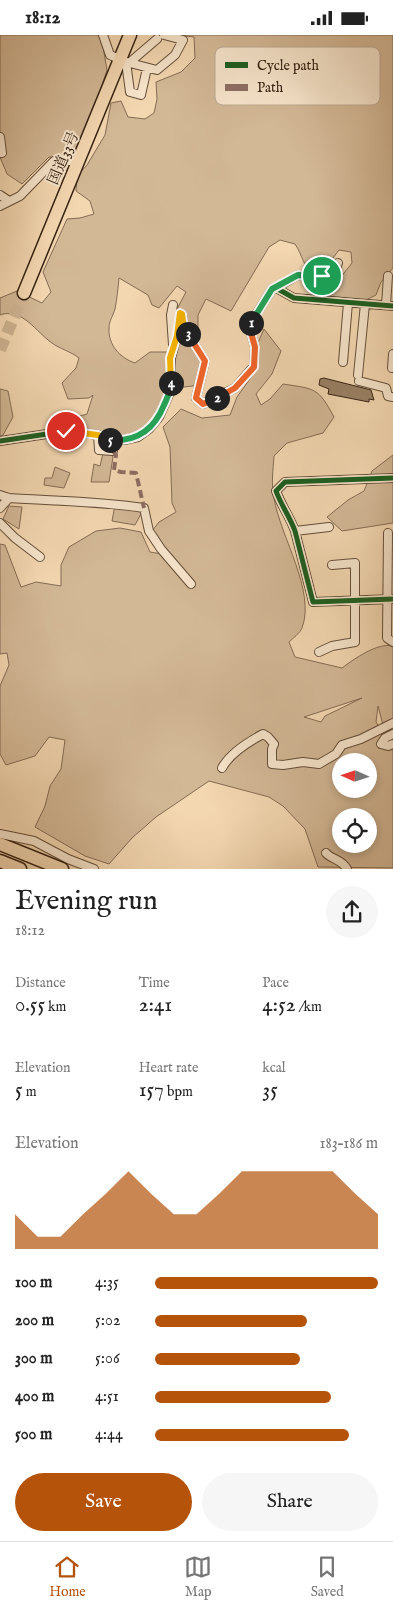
<!DOCTYPE html>
<meta charset="utf-8">
<style>
:root{--surface:#fff;--page:#f6f6f6;--text:#222;--muted:#767676;--line:#e0e0e0;--accent:#b45309}
body{margin:0;font-family:"IM FELL English","Noto Serif JP",serif;background:var(--page);color:var(--text);height:100vh;display:flex;flex-direction:column;font-size:19px;white-space:nowrap}
*{box-sizing:border-box;margin:0}
p{font-size:16px;color:var(--muted)}
.icon{flex:none;width:28px;height:28px;fill:none;stroke:currentColor;stroke-width:2;stroke-linecap:round;stroke-linejoin:round}
.map{position:relative;height:834px;overflow:hidden}
.panel{display:flex;flex-direction:column;background:var(--surface);flex:1}
.panel>*{flex:none}
.needle{width:32px;rotate:273deg}
.fabs{position:absolute;left:332px;top:718px;display:grid;gap:10px}
.fabs a{display:grid;place-items:center;width:45px;height:45px;border-radius:50%;background:var(--surface);box-shadow:0 2px 8px #0003;font-size:25px}
.pin{position:absolute;display:grid;place-items:center;width:42px;height:42px;color:#fff;margin:-21px;border:2px solid #fff;border-radius:50%;box-shadow:0 1px 5px #0007}
.km{position:absolute;width:25px;height:25px;margin:-12px;border-radius:50%;background:#222;color:#fff;font-size:14px;line-height:25px;text-align:center}
.round{display:grid;place-items:center;flex:none;width:52px;height:52px;border-radius:26px;background:var(--page)}
.head{display:flex;align-items:center;justify-content:space-between;height:85px;padding:0 15px}
h1{font-size:28px;font-weight:600;line-height:38px}
.stats{display:grid;grid-template-columns:repeat(3,1fr);gap:8px;height:85px;padding:5px 15px}
.stats div{display:grid;align-content:center}
.stats b{font-size:21px;font-weight:600}
.stats small{font-size:14px;font-weight:400}
.stats p{font-size:14px}
.chart{height:140px;padding:10px 15px}
.chart p{display:flex;justify-content:space-between}
.chart svg{width:100%;height:90px;margin-top:5px;fill:var(--accent);opacity:.7}
.action{display:flex;gap:10px;margin-top:auto;padding:10px 15px}
.action a{flex:1;height:58px;border-radius:30px;background:var(--accent);color:#fff;font-size:20px;font-weight:600;line-height:58px;text-align:center}
.action a+a{background:var(--page);color:var(--text)}
ul{padding:0 15px;list-style:none;font-size:16px}
li{display:grid;grid-template-columns:80px 60px 1fr;align-items:center;height:38px}
li i{height:12px;border-radius:6px;background:var(--accent)}
.status{display:flex;justify-content:space-between;align-items:center;height:35px;padding:0 25px;background:var(--surface);direction:ltr}
.status svg{height:14px;fill:currentColor}
.tab-bar{display:flex;justify-content:space-around;align-items:center;height:70px;border-top:1px solid var(--line);background:var(--surface);font-size:14px;color:var(--muted)}
.tab-bar a{display:grid;justify-items:center;gap:2px}
.tab-bar .selected{color:var(--accent)}
.map>svg:first-child{display:block}
.green{fill:#d3b896;stroke:#846c54;fill-rule:evenodd}
.building{fill:#988064;stroke:#352111}
.lines{fill:none;stroke-linecap:round;stroke-linejoin:round}
.highway-tunnel{stroke:#cdb391;stroke-width:12;stroke-dasharray:12 6;stroke-linecap:butt}
.minor-casing{stroke:#644e39;stroke-width:10}
.highway-casing{stroke:#352111;stroke-width:15}
.minor{stroke:#f7e5cc;stroke-width:8}
.highway{stroke:#f3d7b1;stroke-width:12}
.quiet{stroke:#8d6e63;stroke-width:4;stroke-dasharray:8 4;stroke-linecap:butt}
.cycleway-casing{stroke:#f7e5cc;stroke-width:8}
.cycleway{stroke:#1b5e20;stroke-width:5}
.split-1-casing{stroke:#fff;stroke-width:10}
.split-2-casing{stroke:#fff;stroke-width:10}
.split-3-casing{stroke:#fff;stroke-width:10}
.split-4-casing{stroke:#fff;stroke-width:10}
.split-5-casing{stroke:#fff;stroke-width:10}
.split-6-casing{stroke:#fff;stroke-width:10}
.split-1{stroke:#22a559;stroke-width:6}
.split-2{stroke:#f0652b;stroke-width:6}
.split-3{stroke:#f0652b;stroke-width:6}
.split-4{stroke:#f5b400;stroke-width:6}
.split-5{stroke:#22a559;stroke-width:6}
.split-6{stroke:#f5b400;stroke-width:6}
.labels{text-anchor:middle;stroke-width:4;stroke-linejoin:round;paint-order:stroke}
.street-label{font-size:15px;fill:#352111;stroke:#f7e5cc}
.key{fill:#f7e5cc;stroke:#bdaa94;stroke-width:1}
.key-label{font-size:14px;fill:#352111}
</style>
<div class="status"><b>18:12</b><svg viewBox="0 0 49 12"><path d="M0 12V9h3v3zM5 12V6h3v6zM10 12V3h3v9zM15 12V0h3v12zM26 1h20v11H26zM47 4h2v5h-2z"/></svg></div>
<div class="map">
<svg width="393" height="834" viewBox="0 0 393 834">
<rect width="100%" height="100%" fill="#f3d7b1"/>
<filter id="stains"><feTurbulence type="fractalNoise" baseFrequency=".004" numOctaves="4"/><feColorMatrix values="0 0 0 0 .2 0 0 0 0 .09 0 0 0 0 .02 0 0 0 .5 -.17"/></filter>
<radialGradient id="worn" r=".72"><stop offset=".6" stop-color="#630" stop-opacity="0"/><stop offset="1" stop-color="#630" stop-opacity=".3"/></radialGradient>
<!-- green -->
<path class="green" d="M0,0H101L107,35L91,83L81,106L70,122H49L22,149L7,139L0,122Z
M177,0H393V233L381,247L376,260L366,265L317,260L308,246L336,248L352,228L351,217L339,215L330,227L314,239C301,228 304,223 295,209L280,205L269,212L231,276L206,264L198,280V294L194,302C206,317 205,336 193,351L167,354L150,392L136,404L108,412C88,398 82,404 59,402L51,392L56,384H70L87,379L93,360L89,363L68,364L62,348L76,333L79,323C70,316 60,314 52,308C36,297 22,272 0,280V263L17,256L42,268L51,257L43,237L67,184L80,183L94,179L90,166L76,156L77,141L87,130L105,100L111,68L121,66L128,82L145,84L154,78L157,64L156,47L181,37L195,23L194,2ZM119,243L148,260L152,270L159,273L177,251L186,257L177,274L176,300L171,317H150L135,328C120,323 108,310 109,293C109,286 113,281 115,274C117,264 118,253 119,243Z
M264,294L281,316L272,339L256,359L261,370L270,364L283,349C315,354 318,352 334,382L323,398L287,408L274,421C273,435 271,449 274,463C280,501 316,556 302,593C300,598 293,603 289,607L295,622L342,633C354,624 378,607 393,611V708L383,690L378,671L376,687L393,715V833L318,832L305,794L283,771L269,762L209,746L156,782L132,803L109,829L85,821L35,792L45,771L50,751L61,734L65,705L49,702L35,721L6,730L0,719V651L9,630L7,618L0,619V509L5,510L21,552L36,547L61,551V530L69,512L96,496L120,493L141,497L150,517L162,519L152,496L159,487L176,477L172,468L170,412L163,392L181,374L202,383L230,380L237,362L252,341L258,325L257,310ZM362,663L325,681L321,687L304,682ZM341,726H369V754H341ZM341,781H369V809H341Z
M0,354L8,356L13,382L3,400L0,401Z
M103,418L111,419L113,422L109,447H91L94,429L100,431Z
M393,420V488L342,496L327,482L348,465L364,456L372,436Z
M55,432L70,438L64,453L44,450L45,443H52Z
M115,470L143,475L135,490L112,486Z
M9,471L22,472L19,494L3,484Z"/>
<!-- building -->
<path class="building" d="M324,343L371,355L374,365L369,364V367L328,359L329,354L319,350L320,344Z"/>
<g class="lines">
<!-- highway-tunnel -->
<path class="highway-tunnel" d="M0,315L24,258"/>
<defs>
<path id="minor" d="M103,0L110,20L126,27L157,35L175,20L183,5L164,0
M126,27L130,57L141,60L147,33
M129,28L157,4
M0,102L2,118H0
M0,160L9,166
M0,171L20,161L54,126H79
M276,253L298,240L322,241L335,236L338,228
M386,270L388,241
M173,310L171,280L173,270
M343,327L348,268
M392,333L393,319
M358,340L365,269
M359,346L386,353L388,361L393,362
M98,400L99,415L113,416
M0,406L67,396L98,400L110,405H124L138,402L149,394L159,382L171,355V323L177,301L180,278L182,279L184,293L205,326L196,363L203,369L235,353L254,331L255,312L249,291L272,254L276,253L294,263L393,271
M393,443L285,447L276,456C281,470 290,482 295,496L313,567L393,564
M0,460L9,463C54,466 100,466 144,473L149,496L161,514L191,549
M0,473L9,463
M0,488L15,503L40,522
M295,496L329,492
M388,498L387,603L393,607
M319,617L332,611L355,607V528L332,530
M393,699L385,703L381,709L388,711L393,709
M222,733C230,718 248,707 263,699L268,702L274,709L272,714V729L283,730L303,727L319,729L336,719L342,710L361,704L393,688
M0,799L34,806L68,824L94,834
M326,818C332,825 342,824 347,834"/>
<path id="highway" d="M24,258L130,0
M0,809L62,834
M0,826L20,834"/>
</defs>
<!-- minor casing -->
<use href="#minor" class="minor-casing"/>
<!-- highway casing -->
<use href="#highway" class="highway-casing"/>
<!-- minor -->
<use href="#minor" class="minor"/>
<!-- highway -->
<use href="#highway" class="highway"/>
<!-- quiet -->
<path class="quiet" d="M113,416L116,420L114,435L121,437L136,438L144,473"/>
<defs>
<path id="cycleway" d="M0,406L67,396L98,400L110,405H124L138,402L149,394L159,382L171,355V323L177,301L180,278L182,279L184,293L205,326L196,363L203,369L235,353L254,331L255,312L249,291L272,254L276,253L294,263L393,271
M393,443L285,447L276,456C281,470 290,482 295,496L313,567L393,564"/>
</defs>
<!-- cycleway casing -->
<use href="#cycleway" class="cycleway-casing"/>
<!-- cycleway -->
<use href="#cycleway" class="cycleway"/>
</g>
<g class="lines">
<defs>
<path id="split-1" d="M251,288L272,254L298,240L322,241"/>
<path id="split-2" d="M217,363L235,353L254,332L255,312L249,291L251,288"/>
<path id="split-3" d="M188,299L205,326L196,363L203,369L217,363"/>
<path id="split-4" d="M171,348L170,323L177,301L180,278L182,279L184,293L188,299"/>
<path id="split-5" d="M110,405C136,407 154,395 164,370C167,363 171,356 171,348"/>
<path id="split-6" d="M66,396L98,400L110,405"/>
</defs>
<!-- split-1 casing -->
<use href="#split-1" class="split-1-casing"/>
<!-- split-2 casing -->
<use href="#split-2" class="split-2-casing"/>
<!-- split-3 casing -->
<use href="#split-3" class="split-3-casing"/>
<!-- split-4 casing -->
<use href="#split-4" class="split-4-casing"/>
<!-- split-5 casing -->
<use href="#split-5" class="split-5-casing"/>
<!-- split-6 casing -->
<use href="#split-6" class="split-6-casing"/>
<!-- split-1 -->
<use href="#split-1" class="split-1"/>
<!-- split-2 -->
<use href="#split-2" class="split-2"/>
<!-- split-3 -->
<use href="#split-3" class="split-3"/>
<!-- split-4 -->
<use href="#split-4" class="split-4"/>
<!-- split-5 -->
<use href="#split-5" class="split-5"/>
<!-- split-6 -->
<use href="#split-6" class="split-6"/>
</g>
<g class="labels">
<!-- street labels -->
<g class="street-label">
<text transform="translate(63 123) rotate(-67)" y="5">国道33号</text>
</g>
</g>
<!-- legend -->
<rect x="215" y="12" width="165" height="58" rx="8" class="key"/>
<rect x="225" y="27" width="23" height="6" fill="#1b5e20"/>
<rect x="225" y="49" width="23" height="7" fill="#8d6e63"/>
<g class="key-label">
<text x="257" y="35">Cycle path</text>
<text x="257" y="57">Path</text>
</g>
<rect width="100%" height="100%" filter="url(#stains)"/>
<rect width="100%" height="100%" fill="url(#worn)"/>
</svg>
<div class="fabs">
<a><svg class="needle" viewBox="-14 -14 28 28"><path d="M0-13l5 13h-10z" fill="#e53935"/><path d="M0 13l5-13h-10z" fill="#767676"/></svg></a>
<a><svg class="icon" aria-label="locate" viewBox="0 0 24 24"><circle cx="12" cy="12" r="6"/><path d="M12 2v4M12 18v4M2 12h4M18 12h4"/></svg></a>
</div>
<div class="pin" style="left:322px;top:241px;background:#1e9e55"><svg class="icon" aria-label="arrive" viewBox="0 0 24 24"><path d="M6 21V4h12l-3 4 3 4H6"/></svg></div>
<div class="pin" style="left:66px;top:396px;background:#d93025"><svg class="icon" aria-label="check" viewBox="0 0 24 24"><path d="M5 12l5 5 9-10"/></svg></div>
<b class="km" style="left:251px;top:288px">1</b>
<b class="km" style="left:217px;top:363px">2</b>
<b class="km" style="left:188px;top:299px">3</b>
<b class="km" style="left:171px;top:348px">4</b>
<b class="km" style="left:110px;top:405px">5</b>
</div>
<section class="panel">
<div class="head"><div><h1>Evening run</h1><p>18:12</p></div><a class="round"><svg class="icon" aria-label="share" viewBox="0 0 24 24"><path d="M12 15V3M7 8l5-5 5 5M5 13v7h14v-7"/></svg></a></div>
<div class="stats">
<div><p>Distance</p><b>0.55<small> km</small></b></div>
<div><p>Time</p><b>2:41</b></div>
<div><p>Pace</p><b>4:52<small> /km</small></b></div>
</div>
<div class="stats">
<div><p>Elevation</p><b>5<small> m</small></b></div>
<div><p>Heart rate</p><b>157<small> bpm</small></b></div>
<div><p>kcal</p><b>35</b></div>
</div>
<div class="chart"><p><span>Elevation</span>183–186 m</p>
<svg viewBox="0 0 160 44" preserveAspectRatio="none"><path d="M0 44V27L10 38L20 38L30 27L40 17L50 6L60 17L70 27L80 27L90 17L100 6L110 6L120 6L130 6L140 6L150 17L160 27V44z"/></svg>
</div>
<ul>
<li><b>100 m</b>4:35<i style="width:100%"></i></li>
<li><b>200 m</b>5:02<i style="width:68%"></i></li>
<li><b>300 m</b>5:06<i style="width:65%"></i></li>
<li><b>400 m</b>4:51<i style="width:79%"></i></li>
<li><b>500 m</b>4:44<i style="width:87%"></i></li>
</ul>
<div class="action"><a>Save</a><a>Share</a></div>
</section>
<nav class="tab-bar">
<a class="selected"><svg class="icon" aria-label="home" viewBox="0 0 24 24"><path d="M3 11l9-7 9 7M6 9v11h12V9"/></svg>Home</a>
<a><svg class="icon" aria-label="map" viewBox="0 0 24 24"><path d="M3 6l6-2 6 2 6-2v14l-6 2-6-2-6 2zM9 4v14M15 6v14"/></svg>Map</a>
<a><svg class="icon" aria-label="saved" viewBox="0 0 24 24"><path d="M7 4h10v16l-5-4-5 4z"/></svg>Saved</a>
</nav>
